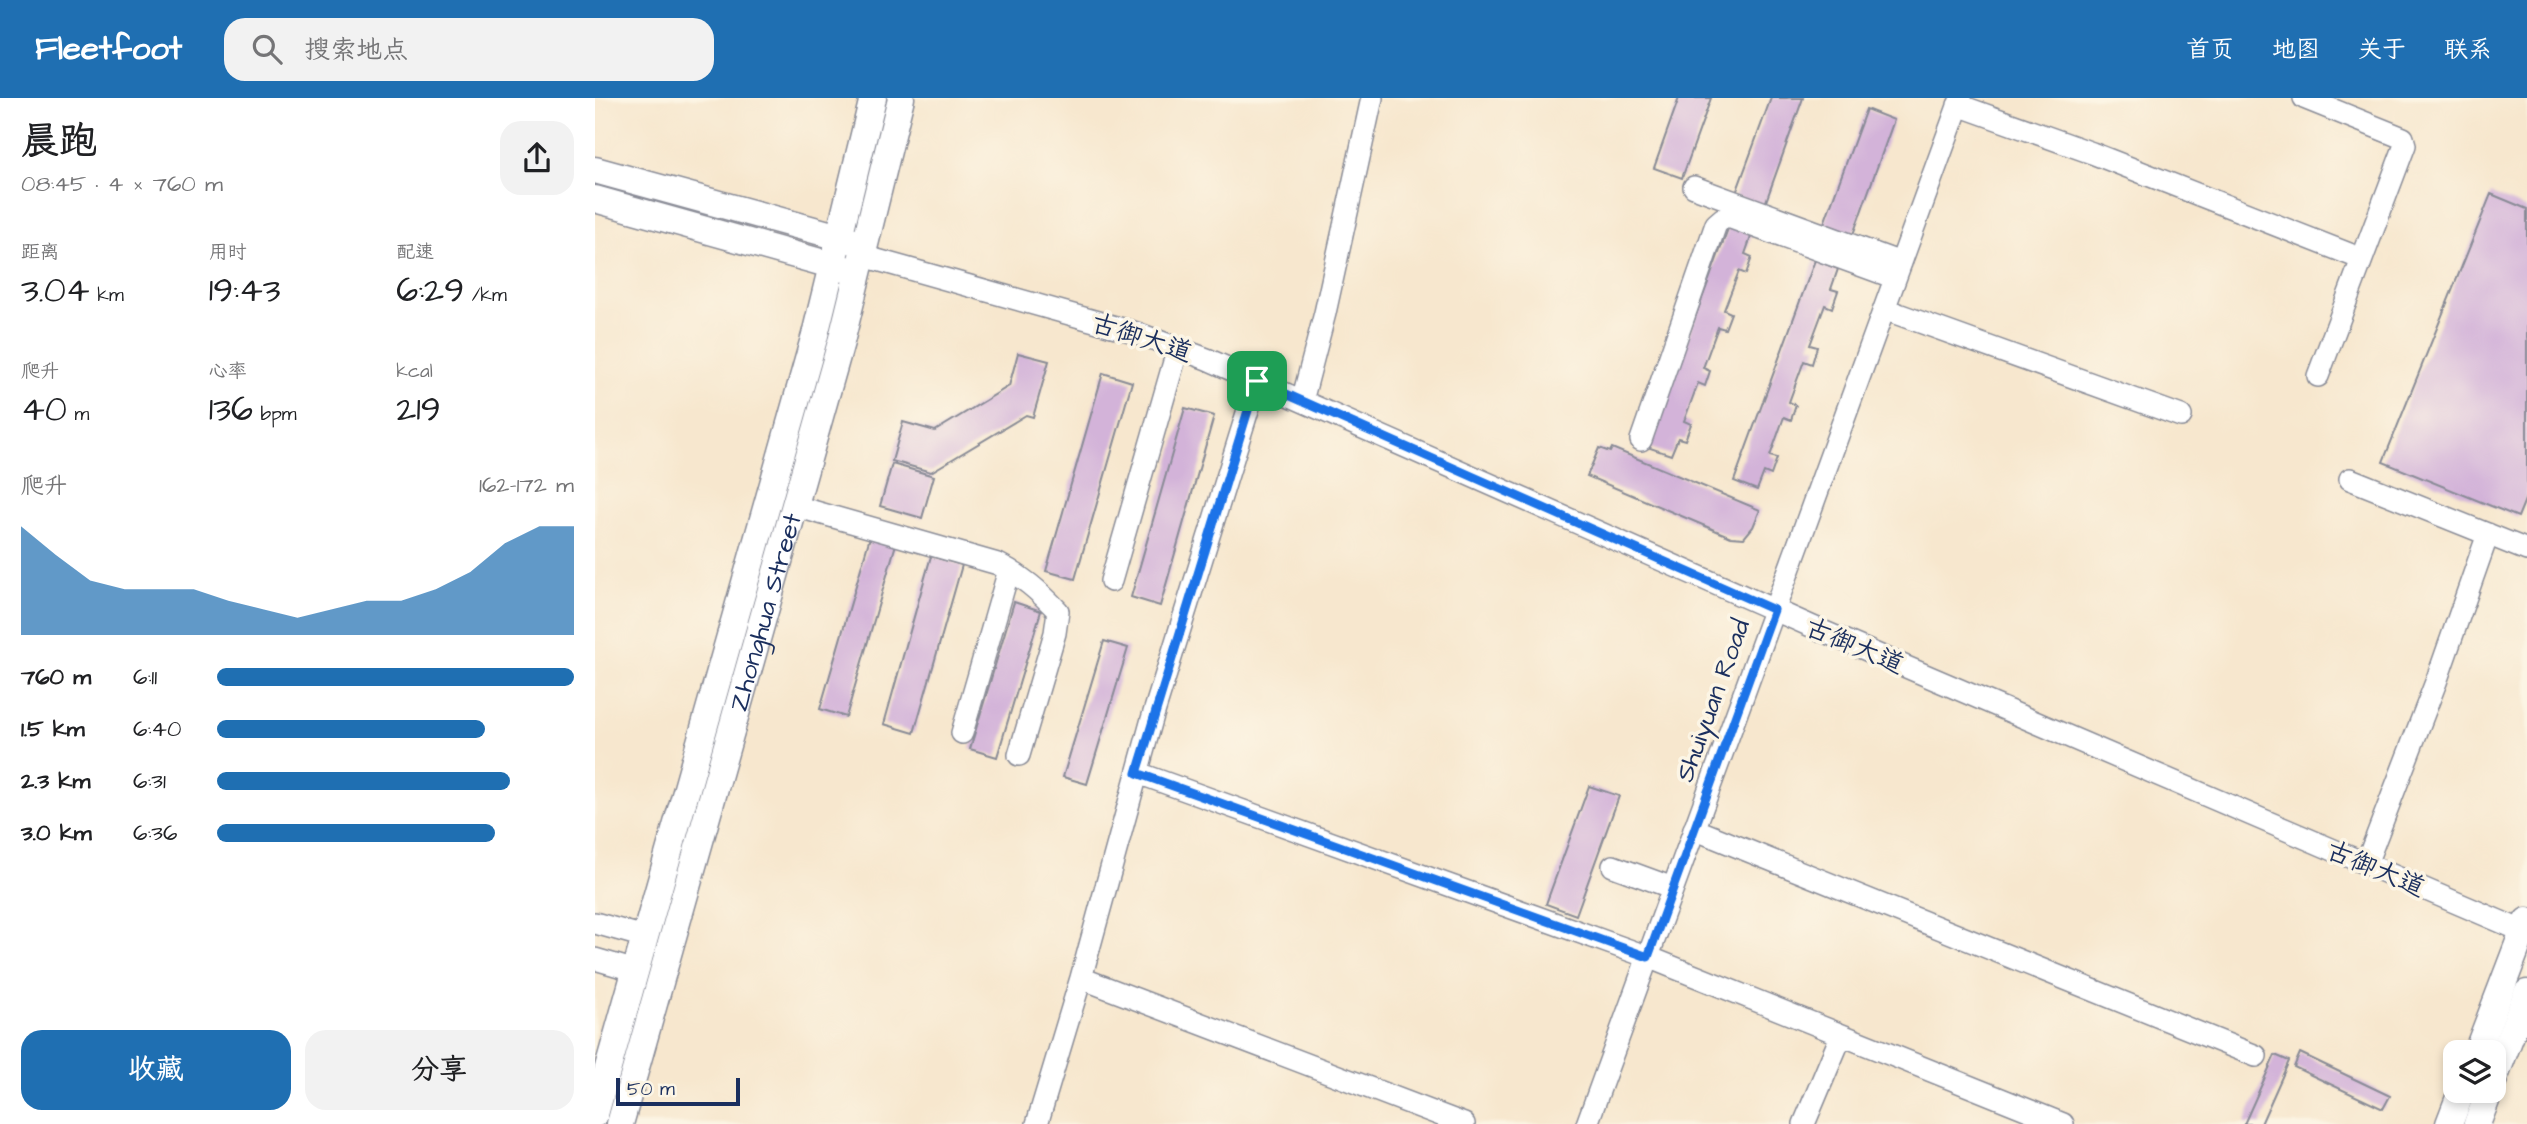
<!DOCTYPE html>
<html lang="zh">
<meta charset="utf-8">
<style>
:root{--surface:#fff;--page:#f2f2f2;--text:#202124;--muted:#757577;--accent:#1f6fb2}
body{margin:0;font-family:"Architects Daughter","LXGW WenKai TC",sans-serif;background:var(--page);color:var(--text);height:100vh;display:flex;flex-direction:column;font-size:26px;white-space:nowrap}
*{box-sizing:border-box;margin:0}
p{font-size:23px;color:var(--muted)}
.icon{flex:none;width:38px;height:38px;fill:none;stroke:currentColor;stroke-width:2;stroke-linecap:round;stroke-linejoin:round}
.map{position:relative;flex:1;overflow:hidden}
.panel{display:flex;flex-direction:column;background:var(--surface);width:595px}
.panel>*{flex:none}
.fabs{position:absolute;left:1848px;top:942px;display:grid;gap:14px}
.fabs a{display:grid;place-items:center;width:63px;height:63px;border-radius:14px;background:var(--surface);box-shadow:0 4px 10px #0003;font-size:35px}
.scale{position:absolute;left:21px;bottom:18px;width:124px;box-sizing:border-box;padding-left:7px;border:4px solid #1b2f5e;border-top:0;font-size:19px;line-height:24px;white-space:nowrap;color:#1b2f5e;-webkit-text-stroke:5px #fcf5e5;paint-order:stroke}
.pin{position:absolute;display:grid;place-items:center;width:60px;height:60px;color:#fff;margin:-30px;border-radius:14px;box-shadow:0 4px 10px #0006}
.round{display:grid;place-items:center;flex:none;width:74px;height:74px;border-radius:21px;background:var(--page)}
.headline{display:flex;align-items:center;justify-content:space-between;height:119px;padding:0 21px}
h1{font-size:38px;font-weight:600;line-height:52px}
.metrics{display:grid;grid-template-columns:repeat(3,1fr);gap:10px;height:119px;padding:7px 21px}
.metrics div{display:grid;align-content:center}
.metrics b{font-size:35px;font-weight:600}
.metrics small{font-size:19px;font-weight:400}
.metrics p{font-size:19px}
.chart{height:196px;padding:14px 21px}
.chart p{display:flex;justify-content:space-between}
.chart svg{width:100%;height:126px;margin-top:7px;fill:var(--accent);opacity:.7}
.cta{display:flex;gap:14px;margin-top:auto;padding:14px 21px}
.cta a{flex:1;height:80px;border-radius:21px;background:var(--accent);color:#fff;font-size:28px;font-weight:600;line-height:80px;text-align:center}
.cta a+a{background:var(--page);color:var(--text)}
ul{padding:0 21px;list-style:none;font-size:23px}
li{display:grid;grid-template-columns:112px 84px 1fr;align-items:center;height:52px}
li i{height:18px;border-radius:9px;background:var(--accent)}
header{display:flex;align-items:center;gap:42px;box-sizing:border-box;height:98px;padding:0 35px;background:var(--accent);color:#fff}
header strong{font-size:33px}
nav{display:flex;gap:38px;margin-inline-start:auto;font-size:24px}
.search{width:490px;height:63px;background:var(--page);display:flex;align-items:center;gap:18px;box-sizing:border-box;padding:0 24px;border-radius:21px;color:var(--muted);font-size:26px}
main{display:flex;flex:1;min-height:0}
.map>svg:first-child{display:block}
.building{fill:#d3b3d9}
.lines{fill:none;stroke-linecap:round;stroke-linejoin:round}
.minor-casing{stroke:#898b96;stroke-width:24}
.major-casing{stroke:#898b96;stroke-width:29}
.minor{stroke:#fff;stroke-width:21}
.major{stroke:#fff;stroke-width:26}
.route-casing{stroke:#fff;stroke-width:14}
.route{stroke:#1a73e8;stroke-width:9}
.labels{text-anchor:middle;stroke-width:7;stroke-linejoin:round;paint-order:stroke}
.street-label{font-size:26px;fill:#1b2f5e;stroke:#fcf5e5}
</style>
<header>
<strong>Fleetfoot</strong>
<div class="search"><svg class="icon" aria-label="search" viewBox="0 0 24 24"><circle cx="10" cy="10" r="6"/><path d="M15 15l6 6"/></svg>搜索地点</div>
<nav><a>首页</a><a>地图</a><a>关于</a><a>联系</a></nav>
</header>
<main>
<section class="panel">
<div class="headline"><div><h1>晨跑</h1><p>08:45 · 4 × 760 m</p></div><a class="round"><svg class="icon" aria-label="share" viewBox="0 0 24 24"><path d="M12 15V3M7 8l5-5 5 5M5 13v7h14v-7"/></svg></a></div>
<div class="metrics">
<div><p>距离</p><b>3.04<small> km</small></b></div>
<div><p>用时</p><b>19:43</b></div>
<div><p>配速</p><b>6:29<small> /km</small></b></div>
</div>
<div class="metrics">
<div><p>爬升</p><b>40<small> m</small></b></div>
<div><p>心率</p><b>136<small> bpm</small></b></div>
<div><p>kcal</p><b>219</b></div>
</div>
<div class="chart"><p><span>爬升</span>162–172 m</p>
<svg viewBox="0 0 160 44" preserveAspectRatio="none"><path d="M0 44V6L10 16L20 25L30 28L40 28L50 28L60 32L70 35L80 38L90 35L100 32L110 32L120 28L130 22L140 12L150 6L160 6V44z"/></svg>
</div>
<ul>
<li><b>760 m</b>6:11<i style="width:100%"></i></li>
<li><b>1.5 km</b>6:40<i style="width:75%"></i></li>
<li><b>2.3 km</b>6:31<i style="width:82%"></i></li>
<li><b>3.0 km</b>6:36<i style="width:78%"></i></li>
</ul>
<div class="cta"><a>收藏</a><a>分享</a></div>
</section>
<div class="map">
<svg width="1932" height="1026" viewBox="0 0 1932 1026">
<rect width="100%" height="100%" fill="#fcf5e5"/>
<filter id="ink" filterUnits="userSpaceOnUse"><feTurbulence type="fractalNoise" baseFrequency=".0143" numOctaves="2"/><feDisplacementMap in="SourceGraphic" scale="14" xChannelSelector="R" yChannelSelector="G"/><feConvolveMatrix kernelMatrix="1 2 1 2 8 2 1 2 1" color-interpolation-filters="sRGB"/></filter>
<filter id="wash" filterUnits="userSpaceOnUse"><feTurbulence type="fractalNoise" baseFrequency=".00686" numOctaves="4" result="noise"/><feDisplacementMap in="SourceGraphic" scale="28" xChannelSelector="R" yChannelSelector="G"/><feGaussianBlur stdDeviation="1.57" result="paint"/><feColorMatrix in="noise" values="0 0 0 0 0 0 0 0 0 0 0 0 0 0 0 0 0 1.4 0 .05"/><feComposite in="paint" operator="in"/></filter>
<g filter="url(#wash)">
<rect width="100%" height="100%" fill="#f7e7ce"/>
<g id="blocks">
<!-- building -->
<path class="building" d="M1084,0H1116L1087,80L1059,70Z
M1176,0H1208L1169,109L1140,98Z
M1271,11L1299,22L1256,142L1227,131Z
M1896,96L1932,111V397L1923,419L1788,364Z
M1134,128L1157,136L1150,156L1157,159L1151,176L1144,173L1129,212L1136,215L1130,231L1123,229L1108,270L1115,273L1110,288L1103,285L1089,323L1096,326L1090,342L1083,340L1076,357L1052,349Z
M1220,162L1243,171L1236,191L1243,193L1237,210L1230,207L1215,247L1222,249L1217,266L1209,263L1194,304L1201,307L1196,322L1189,319L1175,358L1182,360L1176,377L1169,374L1162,392L1139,383Z
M423,255L454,263L438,319L431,317L336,374L297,363L308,324L340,333L414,288Z
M508,275L537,284L480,481L451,473Z
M590,310L619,318L565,508L536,499Z
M1004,350L1015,354L1017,350L1165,412L1158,429L1149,440L1136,439L992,378Z
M297,366L339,378L327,420L285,408Z
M275,439L301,446L251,619L225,611Z
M336,458L367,467L319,635L289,626Z
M419,504L446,513L402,659L375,651Z
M509,543L533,550L492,686L468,679Z
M994,688L1024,698L981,817L951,806Z
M1705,955L1795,998L1788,1011L1699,969Z
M1680,957L1694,963L1666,1026H1649Z"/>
</g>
</g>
<g filter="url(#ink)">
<use href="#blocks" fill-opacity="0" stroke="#898b96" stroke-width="2"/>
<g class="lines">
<defs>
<path id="minor" d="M1709,0L1808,40L1810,47L1723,278
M1363,7L1497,55L1767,161
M1099,89L1306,165
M268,158L542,235L612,261L1218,529L1932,835
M1289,211L1586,318
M707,303L730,215L777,0
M1046,342L1121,126L1128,120H1136L1300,180
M1755,381L1932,452
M200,408L403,466C427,478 444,493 463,513L460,535L424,657
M516,483L583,250
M367,635L414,472
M543,675L1053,859L1468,1026
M1099,731L1661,958
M1771,766L1841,584L1893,436
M1018,768L1078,790
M0,825L50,839
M0,861L41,873
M486,880L869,1026
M442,1026L486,880L557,621L662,283
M992,1026L1366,0
M1209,1026L1246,938"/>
<g id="major">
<path d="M0,72L259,143"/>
<path d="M0,101L254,172"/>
<path d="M1882,954L1932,823"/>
<path d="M1899,981L1932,895"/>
<path d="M0,1016L220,237L278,0"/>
<path id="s1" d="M25,1026L246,244L306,0"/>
<path d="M1854,1026L1867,992"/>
<path d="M1882,1026L1895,992"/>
</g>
</defs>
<!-- minor casing -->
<use href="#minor" class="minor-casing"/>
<!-- major casing -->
<use href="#major" class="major-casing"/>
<!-- minor -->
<use href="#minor" class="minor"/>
<!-- major -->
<use href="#major" class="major"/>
</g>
</g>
<g class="lines" filter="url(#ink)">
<defs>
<path id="route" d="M662,283L1179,512L1053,859L542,675Z"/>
</defs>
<!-- route casing -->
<use href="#route" class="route-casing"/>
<!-- route -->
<use href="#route" class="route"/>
</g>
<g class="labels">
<!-- street labels -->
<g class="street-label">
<text transform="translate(547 239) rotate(18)" y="9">古御大道</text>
<text dy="9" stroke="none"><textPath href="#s1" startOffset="532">Zhonghua Street</textPath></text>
<text transform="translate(1260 547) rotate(23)" y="9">古御大道</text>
<text transform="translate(1117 602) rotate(-70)" y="9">Shuiyuan Road</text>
<text transform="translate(1781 770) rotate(23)" y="9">古御大道</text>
</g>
</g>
</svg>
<div class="fabs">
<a><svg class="icon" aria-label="layers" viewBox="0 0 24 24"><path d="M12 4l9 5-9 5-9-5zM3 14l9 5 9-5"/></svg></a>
</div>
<div class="scale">50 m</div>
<div class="pin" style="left:662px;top:283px;background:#1e9e55"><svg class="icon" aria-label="arrive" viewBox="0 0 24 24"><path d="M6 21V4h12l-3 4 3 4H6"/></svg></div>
</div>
</main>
